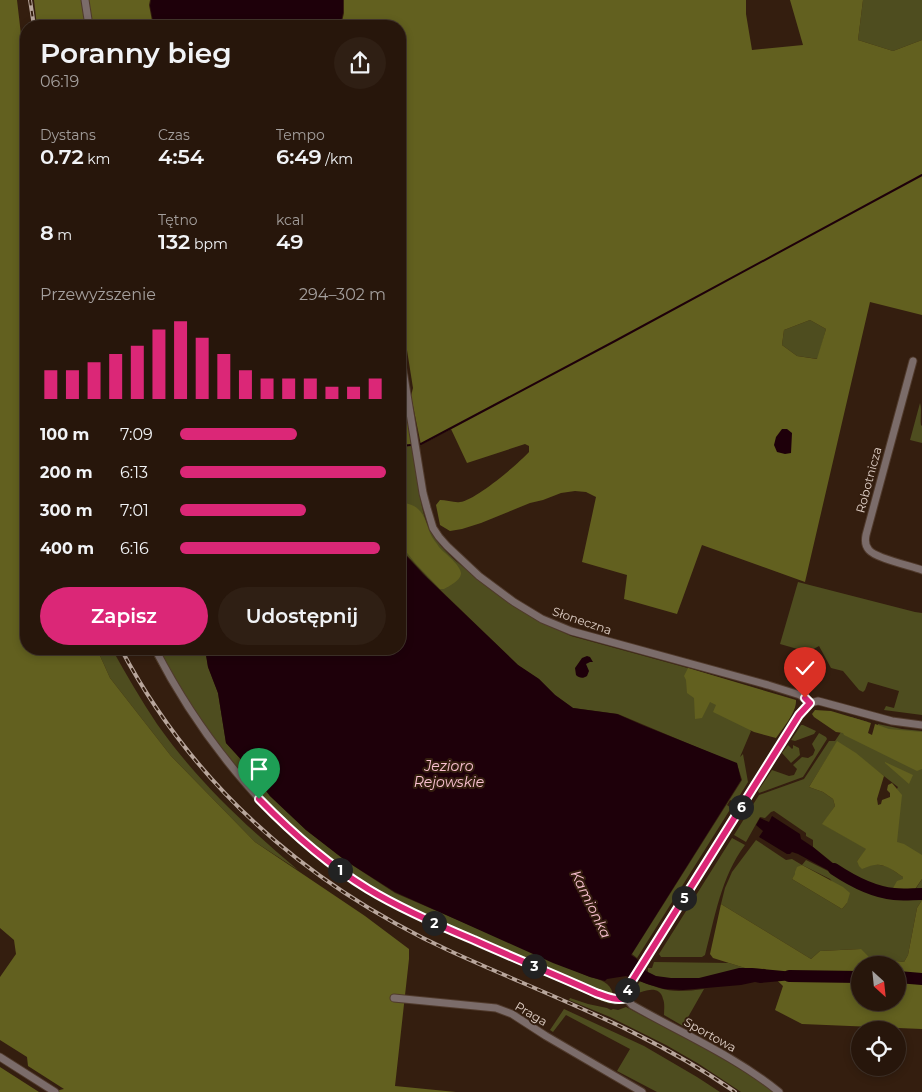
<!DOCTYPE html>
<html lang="pl">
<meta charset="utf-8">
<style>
:root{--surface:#27160b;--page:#2f1f14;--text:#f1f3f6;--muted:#a49f9d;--line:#43352c;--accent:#db2777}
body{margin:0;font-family:Montserrat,sans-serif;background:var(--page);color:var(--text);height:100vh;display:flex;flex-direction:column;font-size:19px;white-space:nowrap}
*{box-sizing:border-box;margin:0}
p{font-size:16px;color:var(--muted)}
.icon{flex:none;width:28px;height:28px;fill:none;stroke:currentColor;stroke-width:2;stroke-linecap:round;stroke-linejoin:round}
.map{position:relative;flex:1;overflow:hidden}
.drawer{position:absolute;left:20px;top:20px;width:386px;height:635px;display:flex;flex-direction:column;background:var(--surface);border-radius:20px;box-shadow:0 2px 8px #0003,0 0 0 1px var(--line)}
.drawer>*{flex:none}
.needle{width:32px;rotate:153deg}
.tools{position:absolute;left:851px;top:956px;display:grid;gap:10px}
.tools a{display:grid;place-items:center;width:55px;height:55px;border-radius:50%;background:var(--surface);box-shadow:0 2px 8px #0003,0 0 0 1px var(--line);font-size:25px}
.pin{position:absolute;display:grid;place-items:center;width:42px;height:42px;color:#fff;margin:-51px -21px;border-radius:50% 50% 50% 0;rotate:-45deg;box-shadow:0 0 5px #0007}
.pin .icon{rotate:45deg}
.km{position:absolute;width:25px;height:25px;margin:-12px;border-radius:50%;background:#222;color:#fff;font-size:14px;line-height:25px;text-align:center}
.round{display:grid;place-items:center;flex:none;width:52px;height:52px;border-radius:26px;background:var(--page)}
.summary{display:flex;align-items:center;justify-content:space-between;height:85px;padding:0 20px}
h1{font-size:28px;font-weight:600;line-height:38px}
.figures{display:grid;grid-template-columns:repeat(3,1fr);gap:8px;height:85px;padding:5px 20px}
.figures div{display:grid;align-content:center}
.figures b{font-size:21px;font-weight:600}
.figures small{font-size:14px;font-weight:400}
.figures p{font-size:14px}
.chart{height:140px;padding:10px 20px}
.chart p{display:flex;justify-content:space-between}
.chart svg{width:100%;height:90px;margin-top:5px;stroke:var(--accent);stroke-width:6}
.primary-button{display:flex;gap:10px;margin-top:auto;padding:10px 20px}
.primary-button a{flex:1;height:58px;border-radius:30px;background:var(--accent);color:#fff;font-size:20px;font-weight:600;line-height:58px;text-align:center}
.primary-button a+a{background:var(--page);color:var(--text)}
ul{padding:0 20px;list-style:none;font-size:16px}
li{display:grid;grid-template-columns:80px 60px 1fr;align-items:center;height:38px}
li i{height:12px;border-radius:6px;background:var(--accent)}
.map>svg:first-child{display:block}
.green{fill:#4e4d1f;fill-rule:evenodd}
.forest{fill:#62601f;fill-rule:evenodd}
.water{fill:#1e000a}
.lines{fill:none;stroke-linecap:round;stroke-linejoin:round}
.stream{stroke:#1e000a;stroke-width:2}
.river{stroke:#1e000a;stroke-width:12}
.minor-casing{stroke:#503a2c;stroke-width:9}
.minor{stroke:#7b6c6a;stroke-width:7}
.rail-casing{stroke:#b8a69c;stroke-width:4}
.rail{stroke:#341e0f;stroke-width:2;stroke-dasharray:5.5;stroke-linecap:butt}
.route-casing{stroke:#fff;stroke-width:10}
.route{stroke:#db2777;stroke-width:6}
.labels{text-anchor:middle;stroke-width:4;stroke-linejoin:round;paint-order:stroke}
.street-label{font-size:12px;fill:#e0d0c7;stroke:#341e0f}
.water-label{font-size:14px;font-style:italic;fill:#fac1d2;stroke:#341e0f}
</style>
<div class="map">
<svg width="922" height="1092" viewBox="0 0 922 1092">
<rect width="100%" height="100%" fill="#341e0f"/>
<!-- green -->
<path class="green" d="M863,0H922V40L893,51L858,40Z
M810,320L826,329L818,359L797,356L782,345L784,330Z
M400,371C405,401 410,432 414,462C418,483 420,507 428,526C434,540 446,552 457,562L504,598L540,622L571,636L684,667L794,700L773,734L750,730L751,731L740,757L743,754L748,782L735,803L730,800L727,805L731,808L637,958L632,954L742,780L737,764L618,714L573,708L555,695L539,679L518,665L428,578L400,548Z
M920,403C922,409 920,418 921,425L922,426V443L910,440Z
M798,582L915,612L922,613V715L884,710L886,706L894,708L899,691L868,682L865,690L863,692L859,690L843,671L831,668L819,646L808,652L780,644Z
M97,649H112C126,674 141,700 157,724C197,781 246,826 298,870L255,842L171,756L110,678Z
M150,649H152L253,796L373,894L612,1001L611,1004C599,1001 588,994 576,989C553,978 530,969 507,959C462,939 416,921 373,896C275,840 203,747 150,649Z
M157,649H205L208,667L218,693L226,743L247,766L270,796L306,830L346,861L395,893L590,977C601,980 610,982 613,994L604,993L435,920L388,897L341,867L303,837L264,801L218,745L185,698Z
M851,717L868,722L864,736L874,738L878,724L902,729L922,731V859L874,832L898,787L862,759L837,742L809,787L823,792L833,799L835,806L823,824L867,849L857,861L870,865L873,864L887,866L903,877V879L913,893L922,879V900L917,908L908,955L904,962L880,959L877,965L860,949L820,951L811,959L721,904L725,888L732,872L756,840L786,860L792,859L802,865L806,860L846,880L848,875L813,847V840L806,836V833L774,811L771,812L765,818L760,817L746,842L734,835L759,795L804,779L829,741H835ZM802,865L830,879L847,903L842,909L792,879Z
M801,725H803L816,731L814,734L795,741L791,740Z
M819,733L826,737L827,739L803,777L759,793L758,791L772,770L789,776L794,775L797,769L793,765L802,757L808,758L813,755L815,750L812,744Z
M788,745L792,749L793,748V745L799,748L800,755L791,763L782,753Z
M732,838L745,845C721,877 715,917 705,955L702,957H661L659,954Z
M654,962L729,963L745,968L727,974L687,981L652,976L648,975V968H652Z
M640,981C652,986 666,991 679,991C687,991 696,990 704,989L683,1026L664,1015C664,1010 665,1003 663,999C660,985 645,990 636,994V988Z
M570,998L588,1004L607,1008L611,1010L613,1009L618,1010L626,1007C676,1034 728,1058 774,1092H741L699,1064L666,1045L610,1017L569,1000Z
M564,1009L644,1046L697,1077L720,1092H657L617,1071L630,1049L566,1015L553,1032L550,1030Z"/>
<!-- forest -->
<path class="forest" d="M0,0H17L26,78V649H97L110,678L171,756L255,842L365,916L409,949V959L395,1086L456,1092H51L64,1089L28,1066L27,1057L0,1040V977L16,954L14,940L0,928Z
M34,0H150L149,5L153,26H37Z
M344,0H746V14L752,50L803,45L790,0H863L858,40L893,51L922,40V315L870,302L805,582L702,545L677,614L624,599L627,575L582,562L596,497L586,492L575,491L561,493L543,500L530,503L481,523L462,529L450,531L440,525L436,505L440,500C446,500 455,503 460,502C476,500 518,464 529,452V446L525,444L467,463L451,429L421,445L411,396L413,388L400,306V26H341L344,13ZM810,320L826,329L817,359L797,356L782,345L784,330Z
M400,401L405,403L412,439L411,444L400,450V454Z
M400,501C406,504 413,504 418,509C426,516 427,528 432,537C434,540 437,544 439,547C444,553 462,566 461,574C460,581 449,586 444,589H440L416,564L400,544Z
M688,668L796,700C797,711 783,728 776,738L754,732L713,712L716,705L710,702L702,718L695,719L694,698L687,693L686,680L684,676Z
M815,710L831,711L871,723L868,733L872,735L875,724L889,729L922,732V769L917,771L844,735L843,733L836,732L814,717L812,714Z
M837,741L856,753L884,776L877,799L878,805L881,804L882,800L890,797V793L887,790L888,785L892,783L902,795L897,842L904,844L922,855V879L909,898L900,897L893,888L897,881L903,879V877C887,866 881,860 862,869L859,866L857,861L866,849L822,824L835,806L833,799L823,792L809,787Z
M885,762L913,775L909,784L885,763Z
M802,865L843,887L850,893L847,903L842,909L792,879L795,874V872L797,867Z
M922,900V1029L802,1024L775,1010L783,986L765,969L745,968L713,958L710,954L721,904L811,959L820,951L861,949L877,965H860V1002H898V965H877L880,959L904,962L908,955L917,908Z
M0,1067L39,1092H0Z"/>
<!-- water -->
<path class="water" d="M151,0H343V13L340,26H154L150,6Z
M782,429H787L792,433L791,453L785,454L777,452L774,445L776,437Z
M400,549L423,574L518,665L539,679L555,695L573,708L617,714L642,725L737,763L741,780L631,955L637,959L646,971L656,976L671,978H699L739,968H752L805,973L804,979L760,983L755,982L741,985L683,990L664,989L647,984L626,976L607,979L605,981L590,977L553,963L395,892L346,861L306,830L270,796L247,766L226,743L218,693L208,667L205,649H400Z
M587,656L590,657L593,662H590L586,664L589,671L587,676C583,679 579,678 576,675L575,668L582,658Z
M772,816L800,834L801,839L813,847L848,876L846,880L798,854L792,852L790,854H787L759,837L763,831L756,825L760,818L769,822Z"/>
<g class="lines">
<!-- stream -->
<path class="stream" d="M421,444L615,341L922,175
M400,446L411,445"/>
<!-- river -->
<path class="river" d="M834,869C852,881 872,892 894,894C903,895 913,894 922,894
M789,976L860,977
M898,977L922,979"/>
<defs>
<path id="minor" d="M85,0L89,26
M400,355L404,376L423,493L427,508L433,528L439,537L447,546L479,576L514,602L542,619L571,631L768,685L800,695L810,703
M913,361L866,535C865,540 865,546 869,550C875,558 911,566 922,570
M155,649C202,741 279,836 369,889C405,911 443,927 481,944C520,960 558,976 596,993L615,1000L627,998
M810,703L818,701L822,702L892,721L922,725
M394,998L496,1008L512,1014L546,1036L642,1092
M0,1057L55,1092
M779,1092C735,1056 681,1033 632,1005C624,997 626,990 631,982L799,715L810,703"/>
</defs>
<!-- minor casing -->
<use href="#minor" class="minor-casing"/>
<!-- minor -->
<use href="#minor" class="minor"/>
<defs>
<path id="rail" d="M30,0L34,26
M121,649C195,788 307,885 450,951C546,995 647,1030 735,1092"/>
</defs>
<!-- rail casing -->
<use href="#rail" class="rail-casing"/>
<!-- rail -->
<use href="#rail" class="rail"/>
</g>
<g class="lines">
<defs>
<path id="route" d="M259,799C292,833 327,864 368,889C401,909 438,925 474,940C514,958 556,975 596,993C607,997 616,1001 627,998L626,992L630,984L799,715L810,703L805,698"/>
</defs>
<!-- route casing -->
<use href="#route" class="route-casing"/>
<!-- route -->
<use href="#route" class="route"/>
</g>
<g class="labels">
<!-- street labels -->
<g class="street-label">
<text transform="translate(869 480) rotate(-75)" y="4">Robotnicza</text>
<text transform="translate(582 621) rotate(19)" y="4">Słoneczna</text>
<text transform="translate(531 1014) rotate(31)" y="4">Praga</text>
<text transform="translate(710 1035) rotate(29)" y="4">Sportowa</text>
</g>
<!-- water labels -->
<g class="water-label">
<text x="449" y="771">Jezioro<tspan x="449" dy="16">Rejowskie</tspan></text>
<text transform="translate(591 904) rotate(64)" y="5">Kamionka</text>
</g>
</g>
</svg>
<div class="tools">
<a><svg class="needle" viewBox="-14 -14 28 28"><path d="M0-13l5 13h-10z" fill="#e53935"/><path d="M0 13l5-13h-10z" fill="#a49f9d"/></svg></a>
<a><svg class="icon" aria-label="locate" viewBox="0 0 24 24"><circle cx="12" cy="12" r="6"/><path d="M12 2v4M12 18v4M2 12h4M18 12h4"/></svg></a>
</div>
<div class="pin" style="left:259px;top:799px;background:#1e9e55"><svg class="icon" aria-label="arrive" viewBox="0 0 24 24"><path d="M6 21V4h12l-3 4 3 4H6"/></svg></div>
<div class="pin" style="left:805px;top:698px;background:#d93025"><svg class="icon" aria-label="check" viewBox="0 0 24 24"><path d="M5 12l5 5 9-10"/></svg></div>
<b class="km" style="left:340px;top:870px">1</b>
<b class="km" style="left:434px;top:923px">2</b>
<b class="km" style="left:534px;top:966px">3</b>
<b class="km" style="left:627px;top:990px">4</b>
<b class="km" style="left:684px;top:898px">5</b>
<b class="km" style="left:741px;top:807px">6</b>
<section class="drawer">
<div class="summary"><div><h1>Poranny bieg</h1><p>06:19</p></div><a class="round"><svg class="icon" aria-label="share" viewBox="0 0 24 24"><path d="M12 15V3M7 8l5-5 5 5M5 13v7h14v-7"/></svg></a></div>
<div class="figures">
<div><p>Dystans</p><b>0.72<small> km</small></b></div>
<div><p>Czas</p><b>4:54</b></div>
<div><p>Tempo</p><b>6:49<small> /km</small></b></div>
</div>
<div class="figures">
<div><b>8<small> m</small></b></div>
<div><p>Tętno</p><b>132<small> bpm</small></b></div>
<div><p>kcal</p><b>49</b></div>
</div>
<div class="chart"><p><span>Przewyższenie</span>294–302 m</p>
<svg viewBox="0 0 160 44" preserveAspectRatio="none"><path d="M5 44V30M15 44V30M25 44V26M35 44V22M45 44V18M55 44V10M65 44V6M75 44V14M85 44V22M95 44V30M105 44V34M115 44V34M125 44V34M135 44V38M145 44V38M155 44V34"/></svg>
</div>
<ul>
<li><b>100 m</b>7:09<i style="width:57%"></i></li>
<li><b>200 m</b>6:13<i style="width:100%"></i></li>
<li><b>300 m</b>7:01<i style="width:61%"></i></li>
<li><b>400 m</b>6:16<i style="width:97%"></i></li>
</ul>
<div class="primary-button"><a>Zapisz</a><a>Udostępnij</a></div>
</section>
</div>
